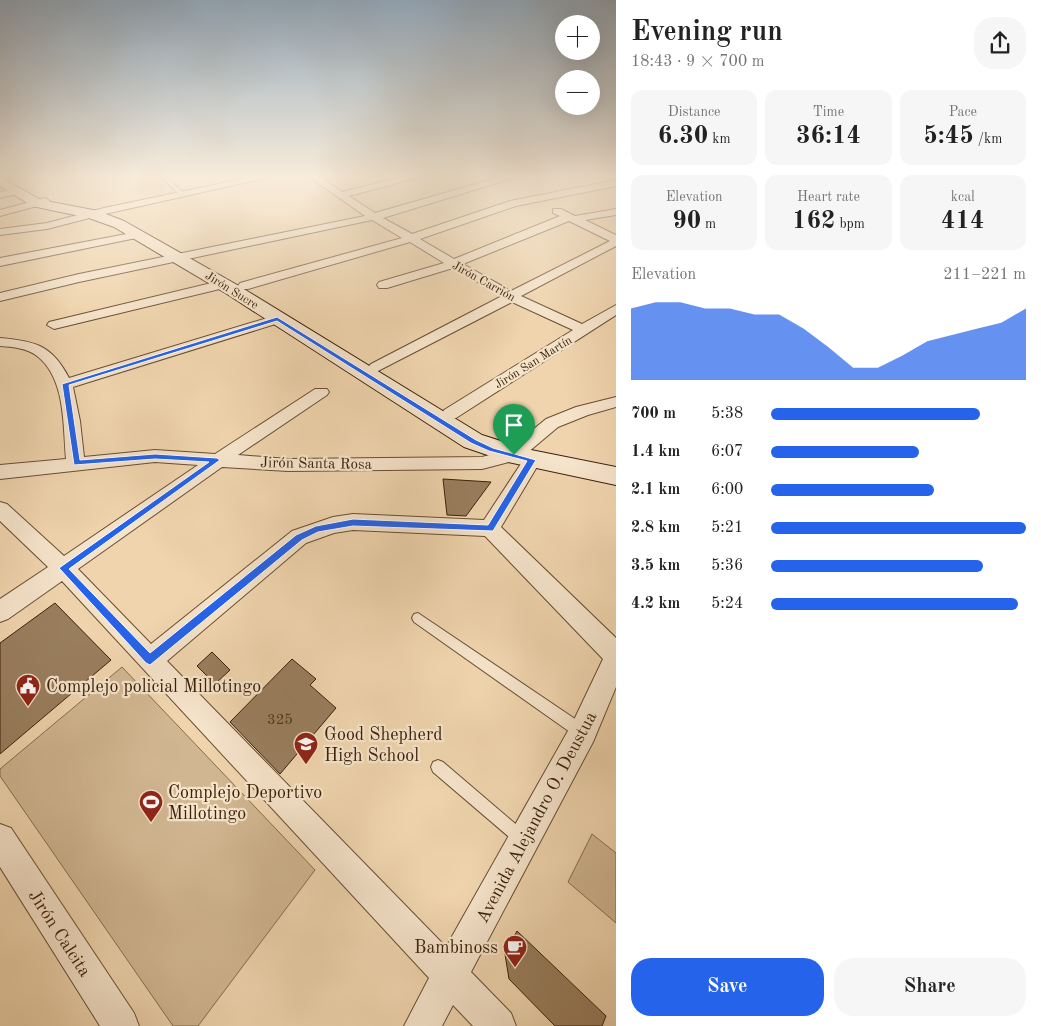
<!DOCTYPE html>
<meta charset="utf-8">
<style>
:root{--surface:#fff;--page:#f6f6f6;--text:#222;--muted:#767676;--accent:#2563eb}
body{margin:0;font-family:"Old Standard TT",serif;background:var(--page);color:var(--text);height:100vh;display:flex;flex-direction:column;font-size:19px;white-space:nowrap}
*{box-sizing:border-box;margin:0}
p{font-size:16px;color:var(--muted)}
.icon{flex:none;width:28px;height:28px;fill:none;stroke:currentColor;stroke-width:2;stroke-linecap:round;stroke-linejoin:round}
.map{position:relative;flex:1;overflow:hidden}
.sheet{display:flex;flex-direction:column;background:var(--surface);width:425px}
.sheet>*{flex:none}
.controls{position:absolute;left:555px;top:15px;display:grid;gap:10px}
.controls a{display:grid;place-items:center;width:45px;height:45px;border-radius:50%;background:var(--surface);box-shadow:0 5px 20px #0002;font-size:25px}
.pin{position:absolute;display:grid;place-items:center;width:42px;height:42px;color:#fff;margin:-51px -21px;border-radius:50% 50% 50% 0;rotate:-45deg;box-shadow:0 0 5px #0007}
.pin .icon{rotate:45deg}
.round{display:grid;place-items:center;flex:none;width:52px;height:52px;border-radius:20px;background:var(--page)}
.head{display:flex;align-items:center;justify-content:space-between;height:85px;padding:0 15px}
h1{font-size:28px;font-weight:600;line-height:38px}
.metrics{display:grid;grid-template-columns:repeat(3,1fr);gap:8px;height:85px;padding:5px 15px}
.metrics div{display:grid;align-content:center;border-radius:12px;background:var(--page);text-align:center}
.metrics b{font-size:25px;font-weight:600}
.metrics small{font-size:14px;font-weight:400}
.metrics p{font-size:14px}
.chart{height:140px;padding:10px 15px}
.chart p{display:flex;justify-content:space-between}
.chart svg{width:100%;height:90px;margin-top:5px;fill:var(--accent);opacity:.7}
.button{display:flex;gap:10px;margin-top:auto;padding:10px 15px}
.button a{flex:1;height:58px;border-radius:20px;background:var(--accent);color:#fff;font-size:20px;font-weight:600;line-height:58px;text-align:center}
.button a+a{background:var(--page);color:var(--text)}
ul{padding:0 15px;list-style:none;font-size:16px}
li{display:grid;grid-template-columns:80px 60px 1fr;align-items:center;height:38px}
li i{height:12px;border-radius:6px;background:var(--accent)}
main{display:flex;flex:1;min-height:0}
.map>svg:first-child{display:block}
.green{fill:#d0b691;stroke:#866c4d}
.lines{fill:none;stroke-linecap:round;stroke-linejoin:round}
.river{fill:#b29775;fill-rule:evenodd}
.building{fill:#997e5e;stroke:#3b2109}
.lane-casing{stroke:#684e32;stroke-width:2}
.street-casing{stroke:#684e32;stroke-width:2}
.secondary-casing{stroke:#3b2109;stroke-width:2}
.lane{fill:#f5e3ca;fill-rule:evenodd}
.street{fill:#f5e3ca;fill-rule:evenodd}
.secondary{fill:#f5e3ca;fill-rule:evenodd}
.route{fill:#2563eb;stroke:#fff;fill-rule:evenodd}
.labels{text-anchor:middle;stroke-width:4.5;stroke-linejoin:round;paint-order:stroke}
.far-street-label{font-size:12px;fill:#3b2109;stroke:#f5e3ca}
.street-label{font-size:15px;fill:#3b2109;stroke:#f5e3ca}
.near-number-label{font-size:15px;fill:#52381e}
.near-poi-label{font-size:18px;fill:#3b2109;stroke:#f5e3ca;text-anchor:start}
.near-street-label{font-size:18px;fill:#3b2109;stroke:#f5e3ca}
</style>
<main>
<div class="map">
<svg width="616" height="1026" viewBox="0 0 616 1026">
<rect width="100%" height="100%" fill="#efd4ad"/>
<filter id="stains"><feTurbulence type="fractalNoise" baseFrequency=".004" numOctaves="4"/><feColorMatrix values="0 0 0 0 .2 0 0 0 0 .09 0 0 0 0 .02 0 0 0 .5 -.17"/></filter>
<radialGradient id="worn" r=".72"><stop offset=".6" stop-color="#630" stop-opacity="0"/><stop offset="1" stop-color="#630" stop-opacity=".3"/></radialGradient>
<!-- green -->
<path class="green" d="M122,667L315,870L198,1026H173L0,776V769Z
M592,834L616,853V923L568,882Z"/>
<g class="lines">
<!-- river -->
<path class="river" d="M0,176H17L15,179L0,183Z"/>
</g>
<!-- building -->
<path class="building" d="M443,479L491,482L466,516L447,515Z
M55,603L111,660L0,754V643Z
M212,652L230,670L215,684L197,666Z
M292,659L316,679L310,685L336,708L280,774L230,722Z
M517,931L606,1016L602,1026H555L509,979L505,954Z"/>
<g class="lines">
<defs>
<path id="lane" d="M165,176L185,194V196H181L160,176Z
M418,613L587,727L589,732L587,737L582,739L577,737L414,622L412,618L414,614Z
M438,760L443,762L526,833L529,838L526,843L521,846L516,843L433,772L431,767L433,762Z"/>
<path id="street" d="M256,176H275L105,214L47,229L0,235V229L47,223L104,208Z
M308,176H319L342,192L406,176H424L349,196L375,213L504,176H520L383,218L412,234L510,201L616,180V186L516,206L420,239L454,259L560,216L553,213V209H561L575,216L616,209V215L585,220L616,235V246L521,296L582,324L616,305V315L456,418L450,419L444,418L442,414L444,410L573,330L512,302L376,372L371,370L368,367L371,364L502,296L453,268L387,288H379L377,285L379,282L444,263L410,242L248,289H240L238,286L240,283L402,238L372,220L79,282L0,301V293L79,274L365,216ZM569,221L610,241L511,291L463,264Z
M18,188L23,191L21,193L0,198V192Z
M45,198L50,201L48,203L0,216V210Z
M137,232L142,235L141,237L0,266V258Z
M224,280L228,281L230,284L228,287L54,329L47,325L49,322Z
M277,315L282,316L284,319L282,322L73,387L80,421L84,457L155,450L215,454L315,389H327L329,392L327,395L238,455L288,459L482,457L508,450L546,419L576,407L616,397V407L588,415L558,427L520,459L482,469L288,471L222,467L78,569L151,644L292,531L333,517L353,514L484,520L526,456L532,454L538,456L541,460L501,527L616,638V687L593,742L471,972L511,1013L516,1026H473L453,1005L442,1026H404L429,978L62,581L8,619L0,622V599L48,567L0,521V502L7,504L64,556L198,465L155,462L0,479V465L66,459C63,427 66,378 37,356C27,348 13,347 0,346V338C35,341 52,345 69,378ZM353,530L485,536L603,659L573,722L446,947L167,661L306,543L334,533Z
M0,824L11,828L134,1013L139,1026H100L0,867Z"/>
<path id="secondary" d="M0,177L41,200L98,211L124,221L239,286L482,435L526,449L616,467V485L508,462L464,447L227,294L114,227L89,218L32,206L0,186Z"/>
</defs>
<!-- lane casing -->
<use href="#lane" class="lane-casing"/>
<!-- street casing -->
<use href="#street" class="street-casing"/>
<!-- secondary casing -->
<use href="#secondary" class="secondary-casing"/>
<!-- lane -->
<use href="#lane" class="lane"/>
<!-- street -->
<use href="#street" class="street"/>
<!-- secondary -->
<use href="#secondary" class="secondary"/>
</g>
<!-- sky -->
<linearGradient id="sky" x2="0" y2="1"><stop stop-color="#92a8ba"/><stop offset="0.55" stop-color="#f8ecda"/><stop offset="1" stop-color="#f8ecda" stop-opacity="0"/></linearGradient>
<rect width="616" height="320" fill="url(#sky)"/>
<!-- route -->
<path class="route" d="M277,317L476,440L493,448L536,460L493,531L353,526L318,532L302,540L150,665L146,663L59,568L209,462L155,459L74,465L62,384ZM277,321L471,443L489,451L527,461L488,525L353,519L316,526L296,535L150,653L69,569L220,460L217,458L155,454L80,460L69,385Z"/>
<!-- icons -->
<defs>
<symbol id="civic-pin" viewBox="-11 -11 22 30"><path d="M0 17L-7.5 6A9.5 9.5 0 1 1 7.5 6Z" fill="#8f2418" stroke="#f5e3ca"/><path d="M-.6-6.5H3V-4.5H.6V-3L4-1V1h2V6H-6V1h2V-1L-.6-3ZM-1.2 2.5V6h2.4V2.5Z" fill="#fff"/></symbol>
<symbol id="school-pin" viewBox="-11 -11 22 30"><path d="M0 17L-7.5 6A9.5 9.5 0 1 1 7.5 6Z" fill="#8f2418" stroke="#f5e3ca"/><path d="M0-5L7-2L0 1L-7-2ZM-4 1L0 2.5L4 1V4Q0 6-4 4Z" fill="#fff"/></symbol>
<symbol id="stadium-pin" viewBox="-11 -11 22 30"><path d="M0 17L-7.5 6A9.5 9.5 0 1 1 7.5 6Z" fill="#8f2418" stroke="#f5e3ca"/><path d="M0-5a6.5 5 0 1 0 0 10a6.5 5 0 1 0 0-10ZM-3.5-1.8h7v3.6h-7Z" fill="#fff"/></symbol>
<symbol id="cafe-pin" viewBox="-11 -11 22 30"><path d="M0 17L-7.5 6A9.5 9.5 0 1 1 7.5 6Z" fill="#8f2418" stroke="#f5e3ca"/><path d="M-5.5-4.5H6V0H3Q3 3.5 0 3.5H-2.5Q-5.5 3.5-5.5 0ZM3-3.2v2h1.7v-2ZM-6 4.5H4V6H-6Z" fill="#fff"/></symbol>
</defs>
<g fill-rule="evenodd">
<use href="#civic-pin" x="14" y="672" width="28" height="38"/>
<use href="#school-pin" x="292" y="730" width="28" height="38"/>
<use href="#stadium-pin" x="137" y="788" width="28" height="38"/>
<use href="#cafe-pin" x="501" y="933" width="28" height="38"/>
</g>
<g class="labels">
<!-- far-street labels -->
<g class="far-street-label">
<text transform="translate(484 281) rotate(29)" y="4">Jirón Carrión</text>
<text transform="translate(232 290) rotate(32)" y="4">Jirón Sucre</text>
<text transform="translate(533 362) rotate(-32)" y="4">Jirón San Martín</text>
</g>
<!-- street labels -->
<g class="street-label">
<text transform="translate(316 463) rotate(1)" y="5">Jirón Santa Rosa</text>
</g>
<!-- near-number labels -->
<g class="near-number-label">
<text x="280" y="724">325</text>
</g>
<!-- near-poi labels -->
<g class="near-poi-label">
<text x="46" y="692">Complejo policial Millotingo</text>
<text x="324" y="740">Good Shepherd<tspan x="324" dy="21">High School</tspan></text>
<text x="168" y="798">Complejo Deportivo<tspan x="168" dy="21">Millotingo</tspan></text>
<text x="498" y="953" text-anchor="end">Bambinoss</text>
</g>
<!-- near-street labels -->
<g class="near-street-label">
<text transform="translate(536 817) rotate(-62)" y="6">Avenida Alejandro O. Deustua</text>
<text transform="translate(60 933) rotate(57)" y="6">Jirón Calcita</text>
</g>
</g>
<rect width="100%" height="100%" filter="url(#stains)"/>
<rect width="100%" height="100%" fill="url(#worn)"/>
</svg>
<div class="controls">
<a>+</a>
<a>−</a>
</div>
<div class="pin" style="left:514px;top:455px;background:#1e9e55"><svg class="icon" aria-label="arrive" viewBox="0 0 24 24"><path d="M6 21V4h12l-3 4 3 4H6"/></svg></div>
</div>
<section class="sheet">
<div class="head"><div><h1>Evening run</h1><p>18:43 · 9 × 700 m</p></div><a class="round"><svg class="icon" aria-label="share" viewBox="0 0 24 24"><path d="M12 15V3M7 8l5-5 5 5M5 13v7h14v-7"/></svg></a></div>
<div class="metrics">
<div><p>Distance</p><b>6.30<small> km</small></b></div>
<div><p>Time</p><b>36:14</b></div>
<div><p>Pace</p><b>5:45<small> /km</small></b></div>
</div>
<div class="metrics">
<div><p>Elevation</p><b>90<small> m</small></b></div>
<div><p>Heart rate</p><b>162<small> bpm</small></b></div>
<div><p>kcal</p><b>414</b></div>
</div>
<div class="chart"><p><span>Elevation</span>211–221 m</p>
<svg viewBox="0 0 160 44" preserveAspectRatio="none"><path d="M0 44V9L10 6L20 6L30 9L40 9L50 12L60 12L70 19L80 28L90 38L100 38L110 32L120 25L130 22L140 19L150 16L160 9V44z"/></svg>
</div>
<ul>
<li><b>700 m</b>5:38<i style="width:82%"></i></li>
<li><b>1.4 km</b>6:07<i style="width:58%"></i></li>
<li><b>2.1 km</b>6:00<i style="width:64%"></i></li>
<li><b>2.8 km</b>5:21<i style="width:100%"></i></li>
<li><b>3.5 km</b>5:36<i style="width:83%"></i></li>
<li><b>4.2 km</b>5:24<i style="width:97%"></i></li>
</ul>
<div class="button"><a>Save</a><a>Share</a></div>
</section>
</main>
